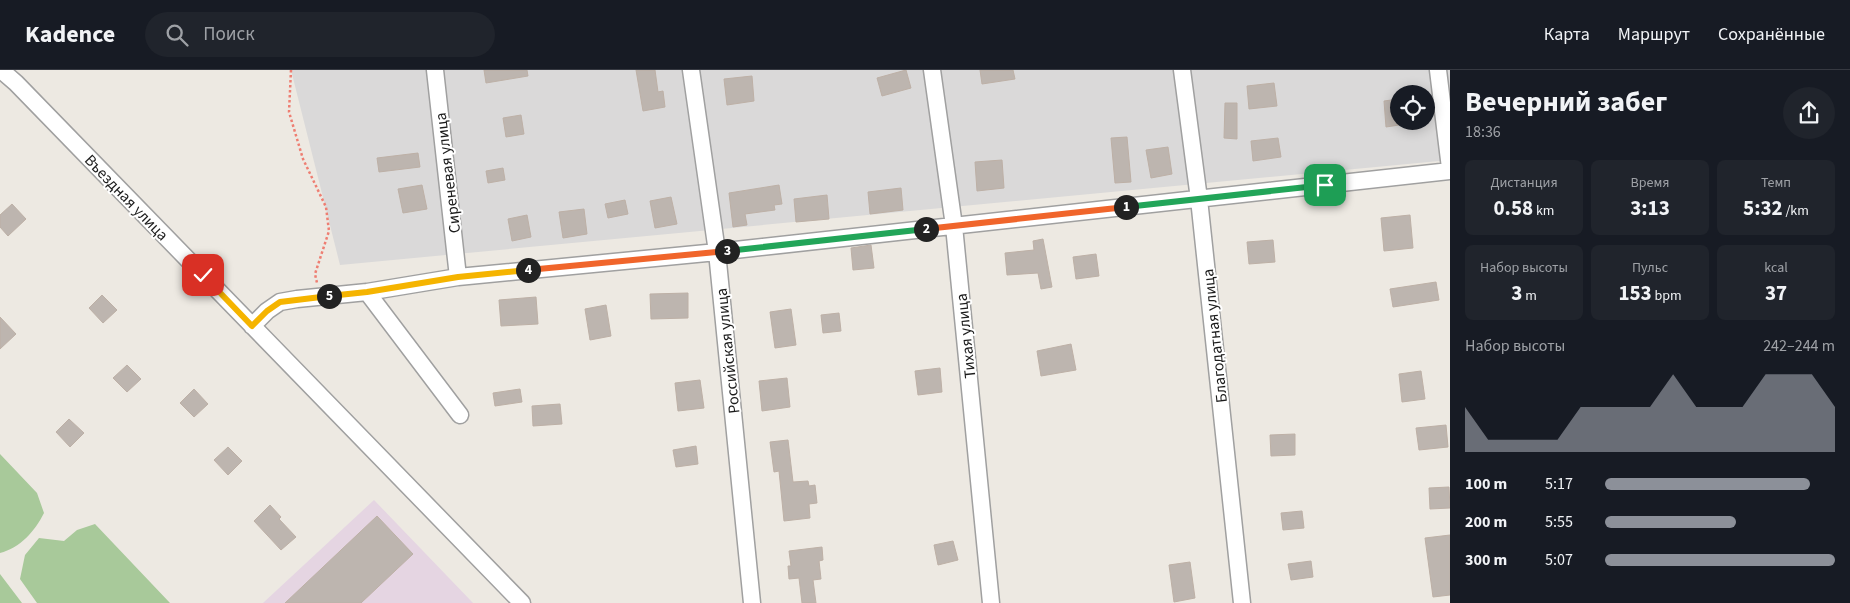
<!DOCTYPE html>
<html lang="ru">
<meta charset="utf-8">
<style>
:root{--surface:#171b24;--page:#20242c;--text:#f1f3f6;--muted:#9ea1a6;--line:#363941;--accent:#8c9099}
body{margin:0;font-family:"Source Sans 3",sans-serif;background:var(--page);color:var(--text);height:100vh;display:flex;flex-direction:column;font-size:19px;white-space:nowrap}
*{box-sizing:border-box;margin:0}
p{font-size:16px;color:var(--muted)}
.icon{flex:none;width:28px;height:28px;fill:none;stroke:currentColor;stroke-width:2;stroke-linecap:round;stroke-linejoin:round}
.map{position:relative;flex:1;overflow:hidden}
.drawer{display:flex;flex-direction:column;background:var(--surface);width:400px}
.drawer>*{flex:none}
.tools{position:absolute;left:1390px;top:15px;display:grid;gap:10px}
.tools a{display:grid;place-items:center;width:45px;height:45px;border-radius:50%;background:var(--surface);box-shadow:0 2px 12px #0003;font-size:25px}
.pin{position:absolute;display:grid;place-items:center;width:42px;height:42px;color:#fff;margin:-21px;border-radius:10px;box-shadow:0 2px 8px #0006}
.km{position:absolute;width:25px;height:25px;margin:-12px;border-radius:50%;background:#222;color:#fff;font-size:14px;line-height:25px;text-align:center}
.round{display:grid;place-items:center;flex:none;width:52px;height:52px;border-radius:26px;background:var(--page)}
.summary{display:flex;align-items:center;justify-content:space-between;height:85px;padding:0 15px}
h1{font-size:28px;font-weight:700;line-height:38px}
.metrics{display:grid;grid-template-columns:repeat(3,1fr);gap:8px;height:85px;padding:5px 15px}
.metrics div{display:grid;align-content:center;border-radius:8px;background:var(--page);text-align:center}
.metrics b{font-size:21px;font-weight:700}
.metrics small{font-size:14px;font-weight:400}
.metrics p{font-size:14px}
.chart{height:140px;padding:10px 15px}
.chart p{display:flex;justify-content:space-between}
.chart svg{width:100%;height:90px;margin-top:5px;fill:var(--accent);opacity:.7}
ul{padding:0 15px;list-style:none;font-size:16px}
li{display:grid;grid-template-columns:80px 60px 1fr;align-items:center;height:38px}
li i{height:12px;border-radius:6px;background:var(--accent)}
header{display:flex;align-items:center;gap:30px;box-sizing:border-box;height:70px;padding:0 25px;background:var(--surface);border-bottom:1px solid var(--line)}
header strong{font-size:24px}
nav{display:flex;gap:28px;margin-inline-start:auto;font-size:18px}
.search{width:350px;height:45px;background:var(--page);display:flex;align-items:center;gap:12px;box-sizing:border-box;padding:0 18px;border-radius:28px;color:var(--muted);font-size:19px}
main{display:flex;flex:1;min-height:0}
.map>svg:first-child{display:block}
.residential{fill:#dad9d9;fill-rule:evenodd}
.industrial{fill:#e5d5e2}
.forest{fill:#a8c99a}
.building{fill:#bdb5af;stroke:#bdb0a6}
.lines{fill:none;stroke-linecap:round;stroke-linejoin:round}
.minor-casing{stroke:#a0a0a0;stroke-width:19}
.path{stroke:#ee7e72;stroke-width:2.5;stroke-dasharray:2.5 2.5;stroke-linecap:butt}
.minor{stroke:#fff;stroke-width:16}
.split-1-casing{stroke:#fff;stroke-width:10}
.split-2-casing{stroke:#fff;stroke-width:10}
.split-3-casing{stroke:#fff;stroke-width:10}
.split-4-casing{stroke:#fff;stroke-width:10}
.split-5-casing{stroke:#fff;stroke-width:10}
.split-6-casing{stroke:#fff;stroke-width:10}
.split-1{stroke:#22a559;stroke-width:6}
.split-2{stroke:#f0652b;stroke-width:6}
.split-3{stroke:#22a559;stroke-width:6}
.split-4{stroke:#f0652b;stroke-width:6}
.split-5{stroke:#f5b400;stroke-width:6}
.split-6{stroke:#f5b400;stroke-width:6}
.labels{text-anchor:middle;stroke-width:4;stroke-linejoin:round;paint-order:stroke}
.street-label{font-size:16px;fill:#1c1c1c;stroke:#fff}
</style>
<header>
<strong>Kadence</strong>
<div class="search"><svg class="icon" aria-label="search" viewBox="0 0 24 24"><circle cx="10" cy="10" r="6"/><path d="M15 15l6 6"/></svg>Поиск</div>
<nav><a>Карта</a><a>Маршрут</a><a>Сохранённые</a></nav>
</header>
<main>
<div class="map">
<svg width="1450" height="533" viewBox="0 0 1450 533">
<rect width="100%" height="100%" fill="#ede9e2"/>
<!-- residential -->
<path class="residential" d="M291,0H1450V90L340,195ZM1399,24H1426V51H1399Z"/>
<!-- industrial -->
<path class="industrial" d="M374,430L473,533H263Z"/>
<!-- forest -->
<path class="forest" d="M0,384L37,423L44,443C35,461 20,478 0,483Z
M95,454L170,533H37L20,509L25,485L39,468L64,471L77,460Z
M0,504L22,533H0Z"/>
<!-- building -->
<path class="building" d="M484,0H527L528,6L486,13Z
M636,0H655L658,22L663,21L665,37L643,41Z
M906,0L911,18L882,26L877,8Z
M980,0H1013L1015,9L982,14Z
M752,6L754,31L727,35L724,9Z
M1274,13L1277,36L1249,39L1247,16Z
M1399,29V55L1386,57L1384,31Z
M1225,33H1237V69L1224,68Z
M521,45L524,64L506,67L503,48Z
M1127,67L1131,112L1115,113L1111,68Z
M1278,68L1281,87L1253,91L1251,71Z
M1168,77L1172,104L1151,108L1146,80Z
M418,83L420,97L379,102L377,88Z
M1002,90L1004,118L977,121L975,92Z
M503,98L505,110L488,113L486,101Z
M422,115L427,139L403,143L398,119Z
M779,115L782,134L774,135L775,140L745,144L747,155L733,157L729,123Z
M901,118L903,140L870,144L868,122Z
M827,125L829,149L796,152L794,129Z
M671,127L677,154L655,158L650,131Z
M625,130L628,144L608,148L605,134Z
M12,134L26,149L8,166L0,157V145Z
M584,139L587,164L563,168L559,142Z
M527,145L531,167L512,171L508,149Z
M1410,145L1413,178L1384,181L1381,148Z
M1043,169L1052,217L1041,219L1038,203L1007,205L1005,183L1034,180L1033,171Z
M1273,170L1275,192L1249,194L1247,172Z
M871,175L874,198L853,200L851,178Z
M1096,184L1099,206L1076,209L1073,187Z
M1436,212L1439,230L1393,237L1390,219Z
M688,223V248L651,249L650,224Z
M102,225L117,240L103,253L89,238Z
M536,227L538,254L501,256L499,230Z
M606,235L611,266L590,270L585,239Z
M791,239L796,275L775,278L770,242Z
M839,243L841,261L823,263L821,245Z
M0,247L16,264L0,279Z
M1071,274L1076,300L1041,306L1037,281Z
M127,295L141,309L127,322L113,308Z
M940,298L942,322L918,325L915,301Z
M1421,301L1425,329L1402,332L1399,304Z
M787,308L790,337L762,341L759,311Z
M700,310L704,338L678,341L675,313Z
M194,319L208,334L194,347L180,333Z
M520,319L522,332L495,336L493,323Z
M560,334L562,354L533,356L532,336Z
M69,349L84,363L70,377L56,362Z
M1446,355L1448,377L1419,380L1416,358Z
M1295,364V385L1271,386L1270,365Z
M788,370L793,412L808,411L809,416L815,415L817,433L809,434L810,448L784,451L779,401L774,402L770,372Z
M696,376L698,394L676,397L673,380Z
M228,377L242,391L228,405L214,390Z
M1449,417L1450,438L1430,439L1429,418Z
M270,435L281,447L279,449L296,467L281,480L254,451Z
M1302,441L1304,458L1283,460L1281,443Z
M377,446L413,484L361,533H285Z
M1450,465V525L1433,527L1425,468Z
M953,471L958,490L938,495L934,475Z
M822,477L823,490L819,491L821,509L813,510L816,533H802L799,508L789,509L788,496H791L789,481Z
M1311,491L1313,507L1291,510L1288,494Z
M1190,492L1195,528L1174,532L1169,495Z"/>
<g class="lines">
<defs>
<path id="minor" d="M1,0L16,13L522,533
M435,0L458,207
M691,0L717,182L752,533
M932,0L954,156L991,533
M1182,0L1199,129L1242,533
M1438,0L1450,98
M367,222L460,345
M252,256L267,241L280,232L297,229L367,222L458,207L717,182L1450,101"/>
</defs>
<!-- minor casing -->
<use href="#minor" class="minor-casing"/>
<!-- path -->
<path class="path" d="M291,0L289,42L303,89L326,137L329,161L315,204L317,213"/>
<!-- minor -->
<use href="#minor" class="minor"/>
</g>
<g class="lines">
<defs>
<path id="split-1" d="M1126,137L1325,115"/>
<path id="split-2" d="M926,159L1126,137"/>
<path id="split-3" d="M727,181L926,159"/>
<path id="split-4" d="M528,200L727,181"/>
<path id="split-5" d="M329,226L367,222L458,207L528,200"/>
<path id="split-6" d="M203,205L252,256L267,241L280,232L329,226"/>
</defs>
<!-- split-1 casing -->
<use href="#split-1" class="split-1-casing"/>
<!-- split-2 casing -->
<use href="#split-2" class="split-2-casing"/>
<!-- split-3 casing -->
<use href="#split-3" class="split-3-casing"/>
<!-- split-4 casing -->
<use href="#split-4" class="split-4-casing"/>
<!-- split-5 casing -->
<use href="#split-5" class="split-5-casing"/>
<!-- split-6 casing -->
<use href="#split-6" class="split-6-casing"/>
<!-- split-1 -->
<use href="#split-1" class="split-1"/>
<!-- split-2 -->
<use href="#split-2" class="split-2"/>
<!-- split-3 -->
<use href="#split-3" class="split-3"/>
<!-- split-4 -->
<use href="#split-4" class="split-4"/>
<!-- split-5 -->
<use href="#split-5" class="split-5"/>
<!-- split-6 -->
<use href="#split-6" class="split-6"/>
</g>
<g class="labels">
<!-- street labels -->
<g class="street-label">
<text transform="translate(447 103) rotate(-97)" y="6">Сиреневая улица</text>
<text transform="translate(127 127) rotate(46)" y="6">Въездная улица</text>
<text transform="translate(965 266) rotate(-96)" y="6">Тихая улица</text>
<text transform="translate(1214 266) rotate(-96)" y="6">Благодатная улица</text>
<text transform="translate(727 281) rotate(-96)" y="6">Российская улица</text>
</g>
</g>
</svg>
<div class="tools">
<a><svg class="icon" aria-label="locate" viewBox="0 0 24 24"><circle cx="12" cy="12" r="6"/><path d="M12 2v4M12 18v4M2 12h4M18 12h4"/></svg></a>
</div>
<div class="pin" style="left:1325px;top:115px;background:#1e9e55"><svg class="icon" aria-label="arrive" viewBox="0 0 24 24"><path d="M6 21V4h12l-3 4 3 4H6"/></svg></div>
<div class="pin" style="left:203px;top:205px;background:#d93025"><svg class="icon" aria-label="check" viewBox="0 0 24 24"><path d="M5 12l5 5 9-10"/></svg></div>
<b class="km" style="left:1126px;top:137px">1</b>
<b class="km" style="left:926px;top:159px">2</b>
<b class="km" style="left:727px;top:181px">3</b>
<b class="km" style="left:528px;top:200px">4</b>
<b class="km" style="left:329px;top:226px">5</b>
</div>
<section class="drawer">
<div class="summary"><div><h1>Вечерний забег</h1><p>18:36</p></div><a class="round"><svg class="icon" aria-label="share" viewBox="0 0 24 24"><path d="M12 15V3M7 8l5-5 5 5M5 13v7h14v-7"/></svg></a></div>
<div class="metrics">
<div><p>Дистанция</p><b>0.58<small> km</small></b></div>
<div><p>Время</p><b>3:13</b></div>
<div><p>Темп</p><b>5:32<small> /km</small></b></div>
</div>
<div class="metrics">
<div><p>Набор высоты</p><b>3<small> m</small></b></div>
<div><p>Пульс</p><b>153<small> bpm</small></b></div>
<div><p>kcal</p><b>37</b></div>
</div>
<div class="chart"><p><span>Набор высоты</span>242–244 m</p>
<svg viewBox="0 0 160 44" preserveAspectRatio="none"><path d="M0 44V22L10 38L20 38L30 38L40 38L50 22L60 22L70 22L80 22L90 6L100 22L110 22L120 22L130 6L140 6L150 6L160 22V44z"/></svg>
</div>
<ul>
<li><b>100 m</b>5:17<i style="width:89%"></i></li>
<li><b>200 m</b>5:55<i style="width:57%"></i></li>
<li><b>300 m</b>5:07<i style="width:100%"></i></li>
</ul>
</section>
</main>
